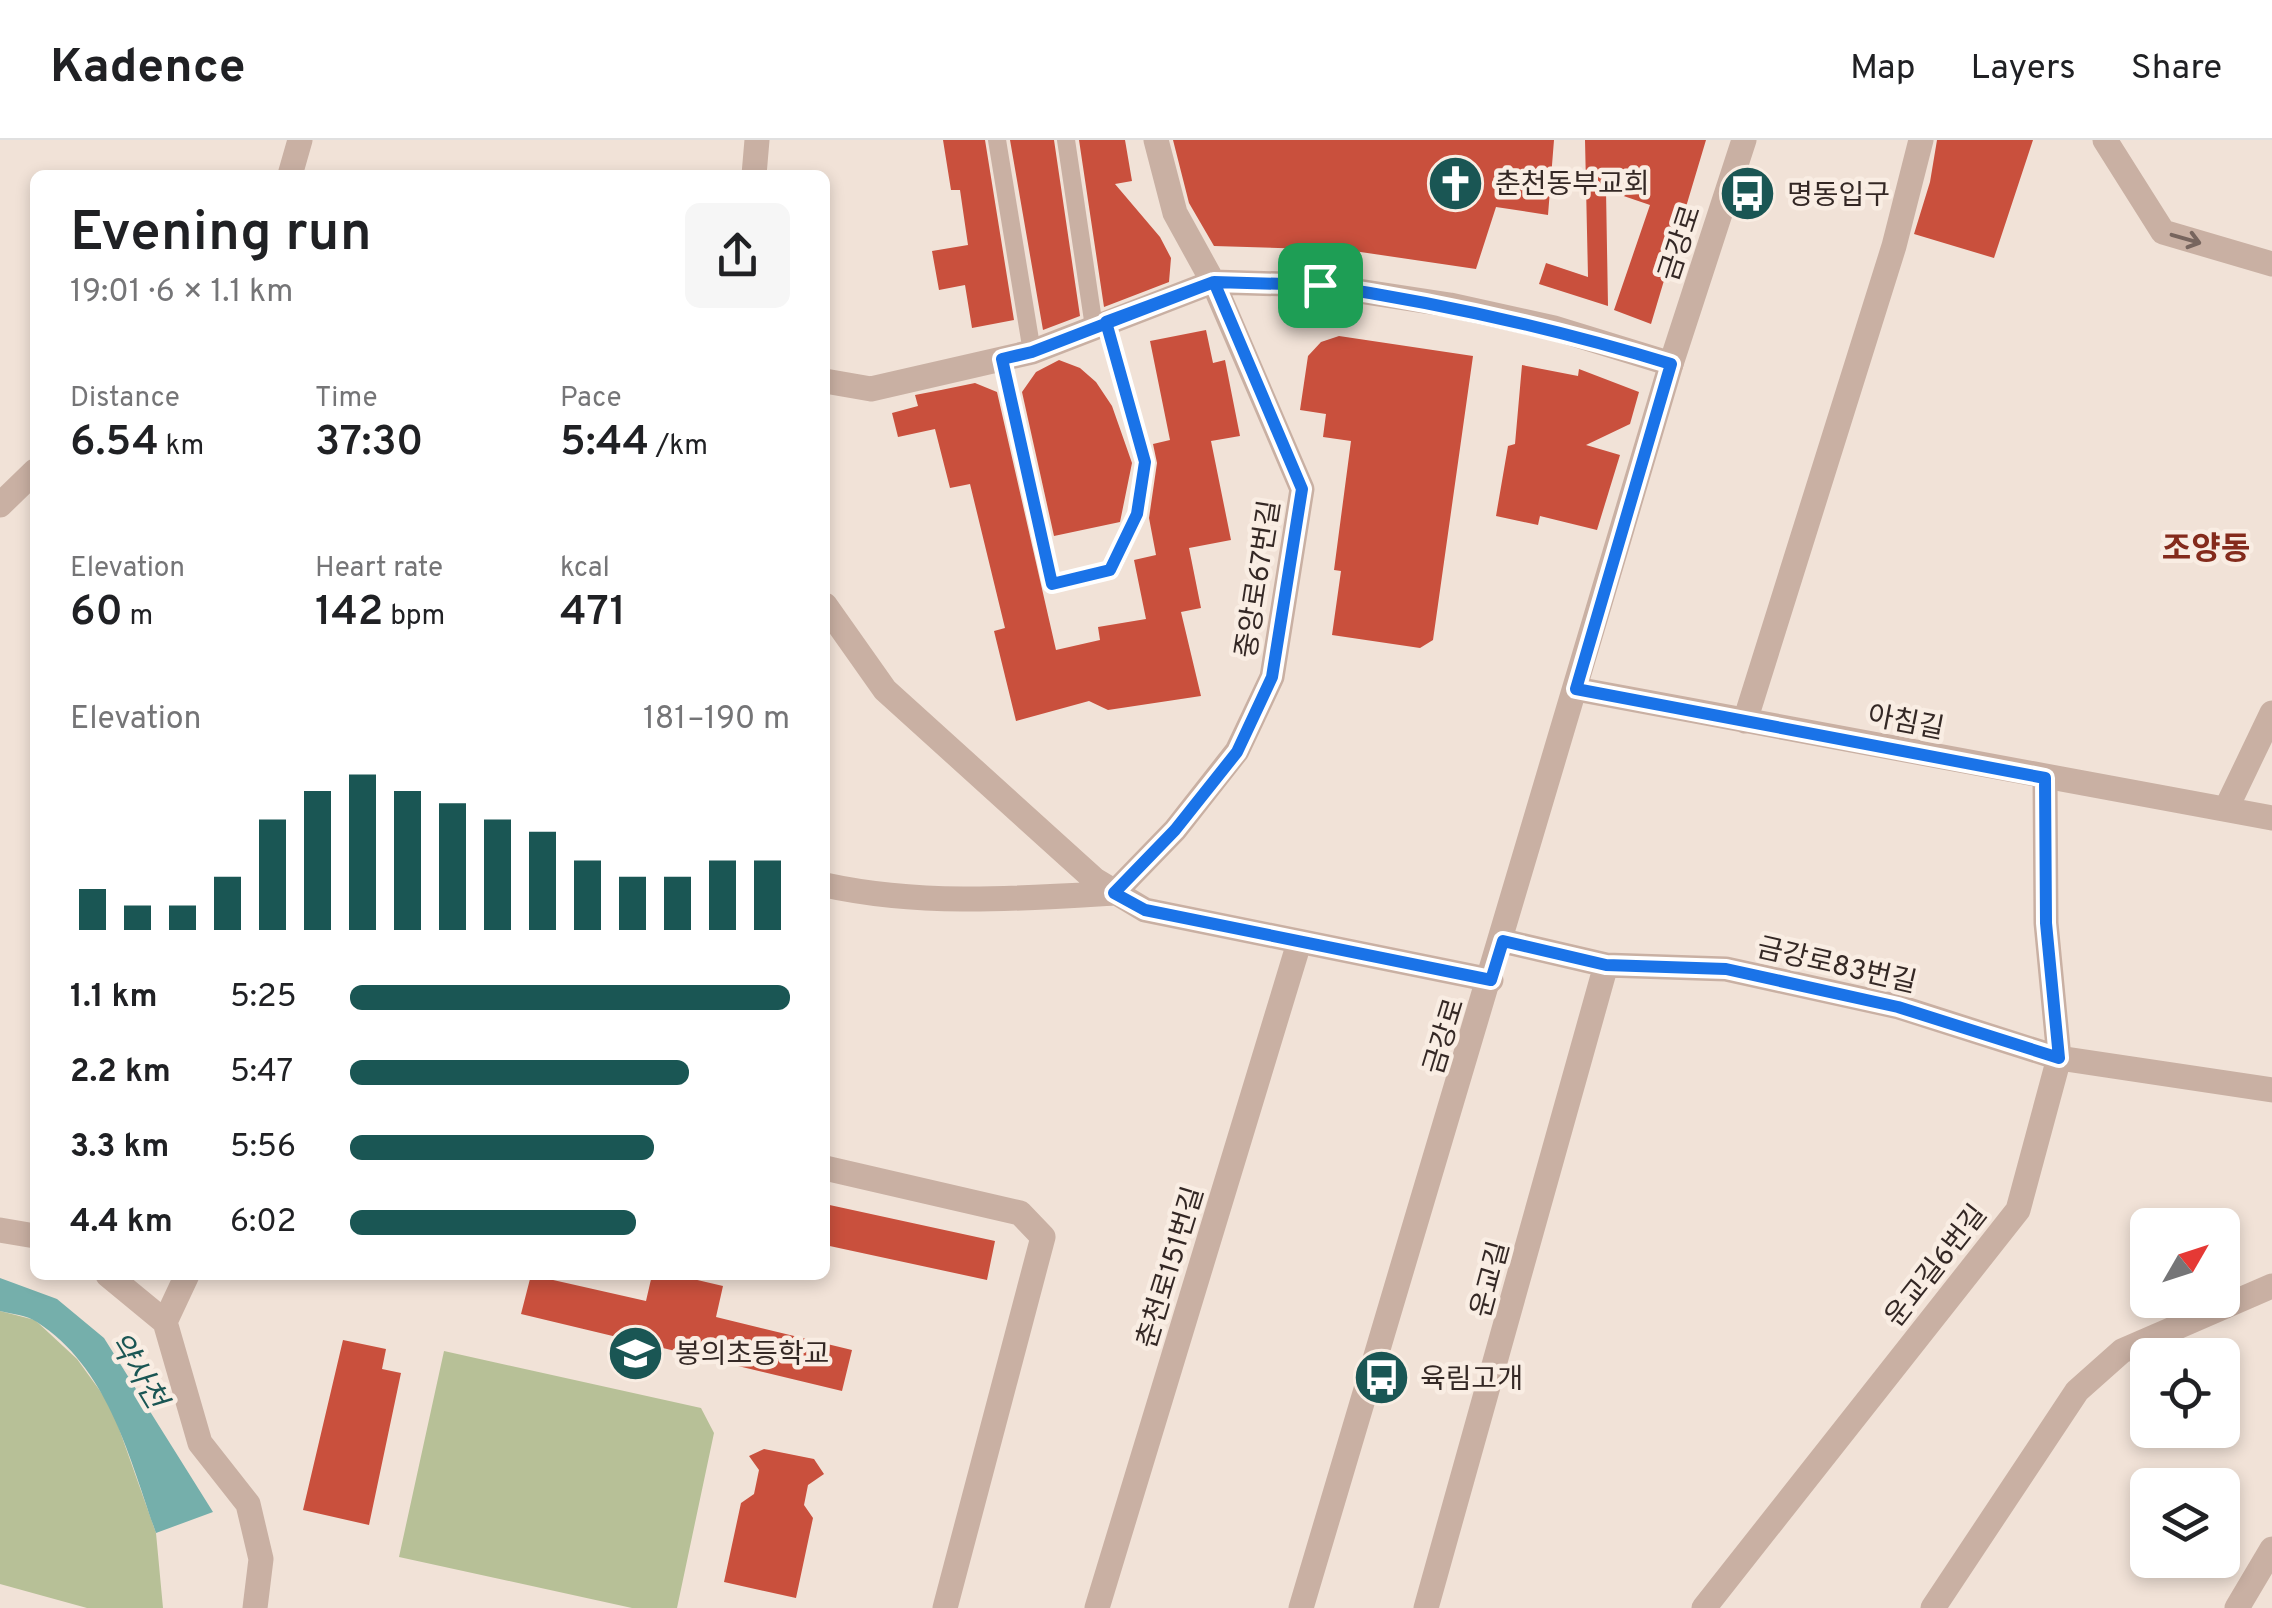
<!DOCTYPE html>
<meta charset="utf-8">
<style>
:root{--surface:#fff;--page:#f6f6f6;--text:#202124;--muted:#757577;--line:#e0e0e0;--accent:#1a5654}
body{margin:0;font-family:Overpass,"Noto Sans KR",sans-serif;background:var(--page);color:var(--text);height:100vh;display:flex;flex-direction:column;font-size:38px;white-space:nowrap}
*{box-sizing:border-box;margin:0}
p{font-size:32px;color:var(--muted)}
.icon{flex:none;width:55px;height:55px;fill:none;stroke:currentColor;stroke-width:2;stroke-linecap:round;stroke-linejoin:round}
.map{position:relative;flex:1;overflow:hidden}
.details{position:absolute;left:30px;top:30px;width:800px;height:1110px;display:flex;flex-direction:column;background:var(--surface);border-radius:15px;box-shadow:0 5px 15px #0003}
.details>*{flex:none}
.needle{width:65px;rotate:51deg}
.fabs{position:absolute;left:2130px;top:1068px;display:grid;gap:20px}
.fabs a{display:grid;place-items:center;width:110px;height:110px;border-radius:15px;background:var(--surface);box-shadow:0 5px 15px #0003;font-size:50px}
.pin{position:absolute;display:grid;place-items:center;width:85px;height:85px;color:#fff;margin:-42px;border-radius:20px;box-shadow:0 5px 15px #0006}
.round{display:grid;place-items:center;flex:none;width:105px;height:105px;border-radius:15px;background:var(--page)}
.head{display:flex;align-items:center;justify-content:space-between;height:170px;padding:0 40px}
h1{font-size:55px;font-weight:600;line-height:75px}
.metrics{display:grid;grid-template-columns:repeat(3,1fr);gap:15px;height:170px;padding:10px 40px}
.metrics div{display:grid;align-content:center}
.metrics b{font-size:42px;font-weight:600}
.metrics small{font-size:28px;font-weight:400}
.metrics p{font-size:28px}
.chart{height:280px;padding:20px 40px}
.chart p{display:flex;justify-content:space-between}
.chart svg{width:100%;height:180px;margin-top:10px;stroke:var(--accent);stroke-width:6}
ul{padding:0 40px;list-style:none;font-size:32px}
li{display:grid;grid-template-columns:160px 120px 1fr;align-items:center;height:75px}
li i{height:25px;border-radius:12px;background:var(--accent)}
header{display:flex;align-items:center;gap:60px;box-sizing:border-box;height:140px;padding:0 50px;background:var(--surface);border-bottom:2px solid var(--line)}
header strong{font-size:48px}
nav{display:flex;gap:55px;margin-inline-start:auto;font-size:35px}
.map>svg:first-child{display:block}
.green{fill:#b7c097}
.water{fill:#75afab}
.building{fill:#c9503d}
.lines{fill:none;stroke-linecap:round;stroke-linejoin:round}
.pedestrian{stroke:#c9b0a3;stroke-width:18}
.minor{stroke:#c9b0a3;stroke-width:25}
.tertiary{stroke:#c9b0a3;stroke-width:25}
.oneway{stroke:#77655e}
.route-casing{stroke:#fff;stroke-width:20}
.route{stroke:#1a73e8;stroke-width:12}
.labels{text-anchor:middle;stroke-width:9;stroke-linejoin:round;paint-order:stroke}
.poi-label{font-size:28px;fill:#342825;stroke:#f9ede3;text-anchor:start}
.street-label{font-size:28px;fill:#342825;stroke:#f9ede3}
.water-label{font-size:30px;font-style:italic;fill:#1a5654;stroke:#f9ede3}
.quarter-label{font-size:32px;font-weight:bold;fill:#842b1c;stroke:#f9ede3}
</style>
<header>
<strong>Kadence</strong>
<nav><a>Map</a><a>Layers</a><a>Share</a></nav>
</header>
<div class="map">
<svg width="2272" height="1468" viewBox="0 0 2272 1468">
<rect width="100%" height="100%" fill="#f1e2d7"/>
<!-- green -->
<path class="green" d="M0,1171L35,1180L77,1219L111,1266L156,1393L163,1468H87L0,1444Z
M444,1211L701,1268L714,1293L677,1468H632L399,1417Z"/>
<!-- water -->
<path class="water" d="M0,1138L57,1159L104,1198L213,1372L156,1393C129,1317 109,1229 37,1182C27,1175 11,1174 0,1171Z"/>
<!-- building -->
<path class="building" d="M943,0H985L1014,180L972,188L965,145L939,150L932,111L968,105L960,50H951Z
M1010,0H1054L1080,176L1043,190Z
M1079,0H1125L1132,41L1115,44L1160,97L1171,118L1169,142L1104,167Z
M1173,0H1554L1548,75L1496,67L1476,129L1347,110L1214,106L1189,63Z
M1585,0H1706L1651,184L1614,170L1650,65L1606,50L1608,166L1539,144L1546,123L1588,137Z
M1937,0H2033L1994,118L1914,94L1930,42Z
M1206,190L1213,223L1225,220L1240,296L1211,301L1231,400L1189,408L1201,468L1181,472L1201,556L1108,570L1089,561L1016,581L994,491L1005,488L970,344L950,348L935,289L898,297L892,273L918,266L915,255L941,250L975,243L997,252L1056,510L1100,500L1098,487L1146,479L1134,420L1156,415L1149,378L1157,323L1153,304L1170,300L1150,201Z
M1339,196L1473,216L1433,500L1420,508L1332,495L1341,431L1334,430L1351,301L1323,297L1326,274L1300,270L1308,216L1321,202Z
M1059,220L1080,228L1096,242L1112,266L1132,323L1120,382L1054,396L1022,252L1036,232Z
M1522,225L1578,236L1579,229L1639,252L1630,284L1586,305L1620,315L1597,390L1540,376L1538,385L1496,376L1508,306L1515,304Z
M825,1064L995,1101L987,1140L825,1105Z
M531,1135L646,1161L652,1135H676L723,1146L716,1177L852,1210L842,1251L521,1174Z
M343,1200L386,1209L382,1229L401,1233L369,1385L303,1370Z
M764,1309L814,1319L824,1334L808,1345L804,1365L813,1378L796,1458L724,1442L741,1363L754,1354L759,1330L749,1316Z"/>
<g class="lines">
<!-- pedestrian -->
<path class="pedestrian" d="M997,0L1032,212
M1066,0L1094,187
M1002,219L1052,444L1111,430L1137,375L1145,322L1106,182"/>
<!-- minor -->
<path class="minor" d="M290,35L300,0
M754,35L757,0
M825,241L871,249L1032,212L1213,142L1319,145L1450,165L1554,188L1671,224
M0,365L35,331
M825,465L885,550L1095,740L1145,770L1491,840
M1576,549L2272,678
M1745,581L1894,106L1921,0
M2226,669L2272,573
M825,745C921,766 1016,759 1114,753L1175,690L1237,611L1272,537L1302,349L1213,142L1175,73L1156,0
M1503,801L1606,825L1726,829L1899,867L2059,918L2272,950
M825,1028L1020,1073L1043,1097L945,1468
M0,1090L35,1096
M108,1135L165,1182
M187,1135L165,1182L200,1303L248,1364L261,1419L255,1468
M1097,1468L1299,803
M1426,1468L1606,825
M1704,1468L2018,1070L2059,918L2046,783L2045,638
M1933,1468L2077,1251L2122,1211L2272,1146
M2237,1468L2272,1409"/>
<!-- tertiary -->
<path class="tertiary" d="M2105,0L2163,92L2272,124
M1301,1468L1671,224L1744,0"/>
</g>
<!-- one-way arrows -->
<defs><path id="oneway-shaft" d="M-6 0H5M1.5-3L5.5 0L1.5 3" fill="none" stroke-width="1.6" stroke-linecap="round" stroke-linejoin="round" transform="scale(2.5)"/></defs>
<use class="oneway" href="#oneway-shaft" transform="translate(2186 99) rotate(16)"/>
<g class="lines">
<defs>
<path id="route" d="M1320,145L1214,142L1032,212L1002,219L1052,444L1110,430L1137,374L1145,322L1106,182L1214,142L1302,349L1272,537L1237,612L1175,690L1114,753L1145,770L1491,840L1503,801L1606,825L1726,829L1898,867L2059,918L2046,783L2045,638L1576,549L1671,224C1554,188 1440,163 1320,145"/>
</defs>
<!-- route casing -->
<use href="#route" class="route-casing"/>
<!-- route -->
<use href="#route" class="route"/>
</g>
<!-- icons -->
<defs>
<symbol id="church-disc" viewBox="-11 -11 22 22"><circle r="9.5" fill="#1a5654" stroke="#f9ede3"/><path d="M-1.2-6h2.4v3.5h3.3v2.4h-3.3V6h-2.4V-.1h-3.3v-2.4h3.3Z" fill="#fff"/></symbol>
<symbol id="bus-disc" viewBox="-11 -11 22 22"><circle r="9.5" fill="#1a5654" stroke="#f9ede3"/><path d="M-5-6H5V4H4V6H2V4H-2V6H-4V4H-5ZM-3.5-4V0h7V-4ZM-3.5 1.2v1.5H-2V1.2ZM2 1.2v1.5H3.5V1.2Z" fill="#fff"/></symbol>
<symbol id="school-disc" viewBox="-11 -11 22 22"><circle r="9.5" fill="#1a5654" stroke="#f9ede3"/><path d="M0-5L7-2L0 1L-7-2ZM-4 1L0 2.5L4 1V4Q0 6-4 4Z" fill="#fff"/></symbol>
</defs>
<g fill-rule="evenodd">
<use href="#church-disc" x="1424" y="12" width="63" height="63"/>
<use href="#bus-disc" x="1716" y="22" width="63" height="63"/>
<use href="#school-disc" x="604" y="1182" width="63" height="63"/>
<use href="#bus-disc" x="1350" y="1206" width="63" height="63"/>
</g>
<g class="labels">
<!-- poi labels -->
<g class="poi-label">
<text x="1495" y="53">춘천동부교회</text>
<text x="1787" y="64">명동입구</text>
<text x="675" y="1223">봉의초등학교</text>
<text x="1420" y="1248">육림고개</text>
</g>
<!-- street labels -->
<g class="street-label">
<text transform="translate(1679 103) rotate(-72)" y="10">금강로</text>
<text transform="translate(1257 439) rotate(-81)" y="10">중앙로67번길</text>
<text transform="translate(1906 581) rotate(11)" y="10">아침길</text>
<text transform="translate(1837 824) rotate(13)" y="10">금강로83번길</text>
<text transform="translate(1443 896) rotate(-73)" y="10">금강로</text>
<text transform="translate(1935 1125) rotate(-52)" y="10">운교길6번길</text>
<text transform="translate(1169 1127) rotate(-73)" y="10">춘천로151번길</text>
<text transform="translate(1489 1139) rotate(-75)" y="10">운교길</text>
</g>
<!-- water labels -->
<g class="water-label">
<text transform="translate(138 1230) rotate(59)" y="10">약사천</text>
</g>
<!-- quarter labels -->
<g class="quarter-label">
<text x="2206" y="419">조양동</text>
</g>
</g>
</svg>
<div class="fabs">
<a><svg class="needle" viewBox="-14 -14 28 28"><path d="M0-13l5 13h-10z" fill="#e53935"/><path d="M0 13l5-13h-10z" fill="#757577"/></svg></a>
<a><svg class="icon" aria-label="locate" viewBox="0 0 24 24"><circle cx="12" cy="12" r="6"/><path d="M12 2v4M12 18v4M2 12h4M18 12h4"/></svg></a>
<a><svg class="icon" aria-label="layers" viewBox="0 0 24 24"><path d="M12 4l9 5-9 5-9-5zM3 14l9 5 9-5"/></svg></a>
</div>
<div class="pin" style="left:1320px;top:145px;background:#1e9e55"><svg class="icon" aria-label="arrive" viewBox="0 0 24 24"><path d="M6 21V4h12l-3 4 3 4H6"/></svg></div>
<section class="details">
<div class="head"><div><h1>Evening run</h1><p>19:01 · 6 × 1.1 km</p></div><a class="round"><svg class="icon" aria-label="share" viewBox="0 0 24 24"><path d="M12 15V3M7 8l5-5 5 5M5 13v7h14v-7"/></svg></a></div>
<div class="metrics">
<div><p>Distance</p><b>6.54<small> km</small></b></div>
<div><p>Time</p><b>37:30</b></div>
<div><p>Pace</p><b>5:44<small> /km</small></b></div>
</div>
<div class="metrics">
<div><p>Elevation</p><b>60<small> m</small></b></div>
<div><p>Heart rate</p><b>142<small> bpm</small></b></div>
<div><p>kcal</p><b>471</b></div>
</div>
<div class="chart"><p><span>Elevation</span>181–190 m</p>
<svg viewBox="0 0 160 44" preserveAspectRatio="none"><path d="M5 44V34M15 44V38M25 44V38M35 44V31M45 44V17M55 44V10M65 44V6M75 44V10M85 44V13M95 44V17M105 44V20M115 44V27M125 44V31M135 44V31M145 44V27M155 44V27"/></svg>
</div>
<ul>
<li><b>1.1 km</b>5:25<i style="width:100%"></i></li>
<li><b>2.2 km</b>5:47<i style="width:77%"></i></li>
<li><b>3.3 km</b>5:56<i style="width:69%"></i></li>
<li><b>4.4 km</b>6:02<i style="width:65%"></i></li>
</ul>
</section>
</div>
